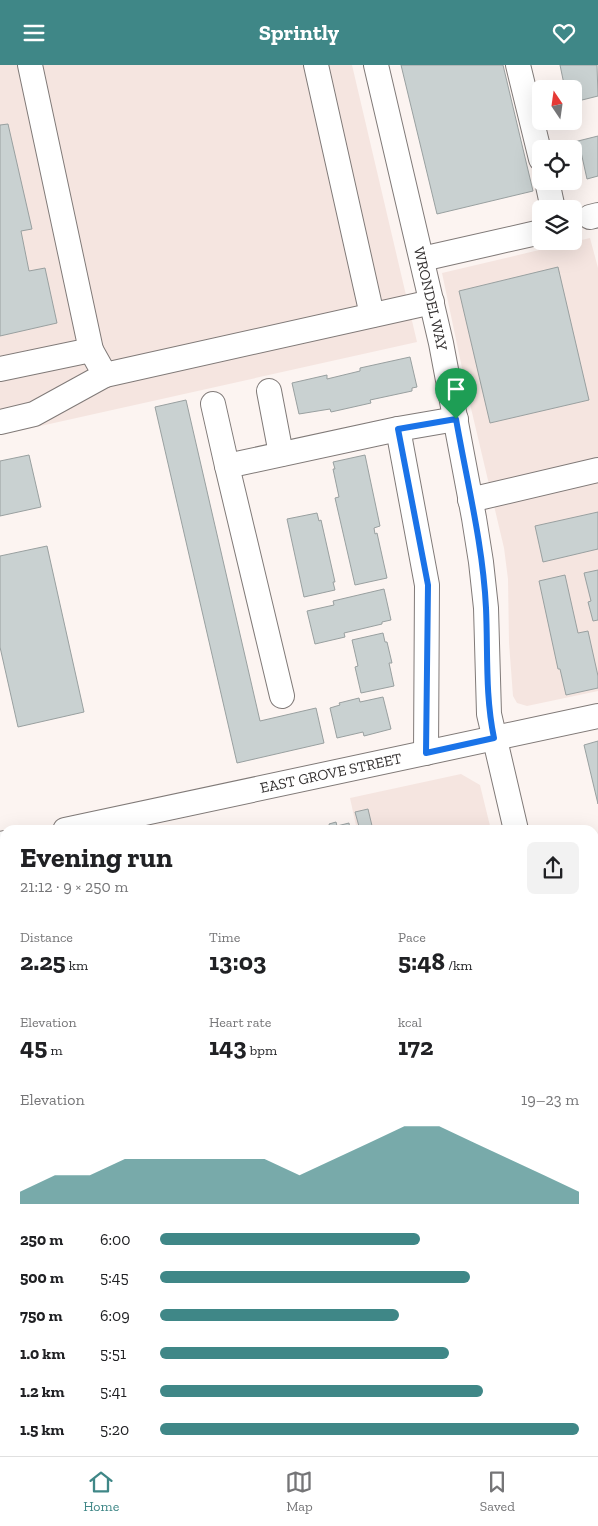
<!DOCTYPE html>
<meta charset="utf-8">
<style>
:root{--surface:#fff;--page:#f2f2f2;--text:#202124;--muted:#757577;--line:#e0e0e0;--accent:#3f8787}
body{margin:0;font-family:"Zilla Slab",serif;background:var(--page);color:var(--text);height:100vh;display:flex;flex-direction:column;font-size:19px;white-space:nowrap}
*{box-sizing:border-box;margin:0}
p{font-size:16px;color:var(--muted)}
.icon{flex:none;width:28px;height:28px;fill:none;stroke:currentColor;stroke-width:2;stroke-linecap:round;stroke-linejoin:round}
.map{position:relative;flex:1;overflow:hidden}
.sheet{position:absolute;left:0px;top:760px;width:599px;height:631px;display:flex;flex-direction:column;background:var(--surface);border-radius:15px 15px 0 0;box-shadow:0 5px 20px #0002}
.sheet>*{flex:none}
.needle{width:32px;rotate:347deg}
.buttons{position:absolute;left:532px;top:15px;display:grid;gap:10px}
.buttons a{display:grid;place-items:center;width:50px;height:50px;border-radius:8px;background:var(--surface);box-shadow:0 5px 20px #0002;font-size:25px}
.pin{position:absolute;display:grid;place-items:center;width:42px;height:42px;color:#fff;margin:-51px -21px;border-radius:50% 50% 50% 0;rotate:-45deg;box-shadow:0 0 5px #0007}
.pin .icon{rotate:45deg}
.round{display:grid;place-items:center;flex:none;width:52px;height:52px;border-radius:8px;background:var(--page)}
.overview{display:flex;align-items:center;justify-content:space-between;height:85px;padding:0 20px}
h1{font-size:28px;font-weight:800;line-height:38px}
.figures{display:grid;grid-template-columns:repeat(3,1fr);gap:8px;height:85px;padding:5px 20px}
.figures div{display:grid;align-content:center}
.figures b{font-size:25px;font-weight:800}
.figures small{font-size:14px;font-weight:400}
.figures p{font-size:14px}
.chart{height:140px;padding:10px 20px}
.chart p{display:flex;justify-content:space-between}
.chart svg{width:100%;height:90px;margin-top:5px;fill:var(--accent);opacity:.7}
ul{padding:0 20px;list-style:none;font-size:16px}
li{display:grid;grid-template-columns:80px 60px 1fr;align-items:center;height:38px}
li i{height:12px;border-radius:6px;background:var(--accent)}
header{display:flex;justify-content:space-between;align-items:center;height:65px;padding:0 20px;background:var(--accent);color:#fff;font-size:22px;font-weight:800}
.menu{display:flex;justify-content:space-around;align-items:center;height:70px;border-top:1px solid var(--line);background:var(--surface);font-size:14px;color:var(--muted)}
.menu a{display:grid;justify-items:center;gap:2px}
.menu .selected{color:var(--accent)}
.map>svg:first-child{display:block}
.built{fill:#f5e5e0}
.building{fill:#c9d1d1;stroke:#99a0a0}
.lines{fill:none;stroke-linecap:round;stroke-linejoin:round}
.minor-casing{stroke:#807a78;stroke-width:26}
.minor{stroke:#fff;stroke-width:24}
.route-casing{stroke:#fff;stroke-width:10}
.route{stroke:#1a73e8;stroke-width:6}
.labels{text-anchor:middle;stroke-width:5;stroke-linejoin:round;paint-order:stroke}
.street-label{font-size:15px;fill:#363333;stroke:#fff}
</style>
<header><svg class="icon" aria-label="menu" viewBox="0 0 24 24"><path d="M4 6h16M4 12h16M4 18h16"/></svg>Sprintly<svg class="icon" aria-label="heart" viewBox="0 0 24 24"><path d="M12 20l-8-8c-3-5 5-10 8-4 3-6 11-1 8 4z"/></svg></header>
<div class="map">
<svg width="598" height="1391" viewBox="0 0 598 1391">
<rect width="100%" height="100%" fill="#fcf4f1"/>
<!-- built -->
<path class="built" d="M0,0H352L417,277L0,370Z
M590,173L598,203V626L527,641L517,638L513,631L509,578L508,514L504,483L466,322L442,208Z
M461,709L480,720L491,765H357L350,733Z
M426,1386H575L576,1391H405Z"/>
<!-- building -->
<path class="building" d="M401,0H503L533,126L437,149Z
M560,0H597L598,31L574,37V24H565Z
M8,59L32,164L21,166L29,206L45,203L57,258L0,271V60Z
M598,71V111L587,114L581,87L577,89L574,77Z
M558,202L589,335L490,358L459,226Z
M410,292L417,322L412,323V326L370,335L371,338L331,347L330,344L299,349L292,318L327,310V314L360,306V303Z
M186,335L260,656L316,643L324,678L237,698L155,342Z
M29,390L41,442L0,451V396Z
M365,390L380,461L374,463L375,469L377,468L387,513L355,520L335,433L339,432L333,404H335L333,397Z
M598,447V484L543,497L535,461Z
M317,448L319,456L321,455L335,517H333L335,525L304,532L287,454Z
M47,481L84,647L18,662L0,582V491Z
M598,505V555L593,556L588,537L591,536L584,508Z
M565,510L578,568L588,566L598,611V623L566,630L560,604H558L539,516Z
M384,524L391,555L382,557V559L344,568L345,572L315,579L307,546L334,540L333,536Z
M383,568L385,577H387L392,598H389L394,621L361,628L355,602L358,601L352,575Z
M383,632L391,664L364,671L363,667L337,673L330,643L340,640L339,638L359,633L360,637Z
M598,676V739L584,680Z
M368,744L373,765H360L355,747Z
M336,757L337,761L349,758L350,765H322L330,763L329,759Z
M598,773V825L594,826V774Z
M594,904H598V966L594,967Z
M5,954V1004L0,981V955Z
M598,966V993L594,973V967Z
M5,1247V1277L0,1278V1248Z
M0,1339L5,1360V1386H11L12,1391H0Z
M53,1386H89L90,1391H54Z
M94,1386H135L136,1391H95Z
M518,1386H565L566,1391H519Z"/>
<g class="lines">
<defs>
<g id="minor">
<path d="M316,0L372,250"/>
<path id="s1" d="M376,0L441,278L474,453L481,497L486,543L489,649L516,765"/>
<path d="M518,0L541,94"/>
<path d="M547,116L553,144"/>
<path d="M590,152L598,150"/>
<path d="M422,194L541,167"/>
<path d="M91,285L105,310L432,237"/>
<path d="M0,304L91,285L30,0"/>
<path d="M269,326L281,389"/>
<path d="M213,339L227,401"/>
<path d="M0,357L34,349L105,310"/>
<path d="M470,435L598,405"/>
<path d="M282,631L227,401L398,364"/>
<path d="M426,688L427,520L398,364L456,354"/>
<path id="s2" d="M65,765L598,651"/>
<path d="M0,779L5,778"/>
<path d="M594,839L598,838"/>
<path d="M0,926L5,922"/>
<path d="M594,1086L598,1085"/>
<path d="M594,1106L598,1125"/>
<path d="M0,1120L5,1119"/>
<path d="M594,1326H598"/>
<path d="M163,1386L164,1391"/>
<path d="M246,1386L247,1391"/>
<path d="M416,1386L417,1391"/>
<path d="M485,1386L486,1391"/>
<path d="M577,1386L578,1391"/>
<path d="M294,1391L316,1386"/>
</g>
</defs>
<!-- minor casing -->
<use href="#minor" class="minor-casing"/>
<!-- minor -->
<use href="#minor" class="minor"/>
</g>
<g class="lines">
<defs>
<path id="route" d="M456,354C467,417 483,480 486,543C488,587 485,630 494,673L426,688L428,520L398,364Z"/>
</defs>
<!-- route casing -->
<use href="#route" class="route-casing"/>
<!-- route -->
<use href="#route" class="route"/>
</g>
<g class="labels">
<!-- street labels -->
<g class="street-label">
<text dy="5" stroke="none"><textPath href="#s1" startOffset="240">WRONDEL WAY</textPath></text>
<text dy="5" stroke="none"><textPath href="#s2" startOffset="272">EAST GROVE STREET</textPath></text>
</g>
</g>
</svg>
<div class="buttons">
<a><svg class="needle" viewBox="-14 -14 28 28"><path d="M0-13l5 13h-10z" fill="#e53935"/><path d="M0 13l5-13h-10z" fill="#757577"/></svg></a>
<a><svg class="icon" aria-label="locate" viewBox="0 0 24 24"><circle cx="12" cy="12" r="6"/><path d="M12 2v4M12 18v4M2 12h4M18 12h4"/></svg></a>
<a><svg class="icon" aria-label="layers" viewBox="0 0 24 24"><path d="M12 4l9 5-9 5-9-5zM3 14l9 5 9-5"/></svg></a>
</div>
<div class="pin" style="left:456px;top:354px;background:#1e9e55"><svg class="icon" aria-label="arrive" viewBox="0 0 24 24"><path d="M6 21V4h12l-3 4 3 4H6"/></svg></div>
<section class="sheet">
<div class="overview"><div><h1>Evening run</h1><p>21:12 · 9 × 250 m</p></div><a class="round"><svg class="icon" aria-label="share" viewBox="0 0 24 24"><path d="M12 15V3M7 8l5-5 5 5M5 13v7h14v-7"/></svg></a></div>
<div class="figures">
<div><p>Distance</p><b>2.25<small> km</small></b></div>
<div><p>Time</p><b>13:03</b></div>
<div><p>Pace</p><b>5:48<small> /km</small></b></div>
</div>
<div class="figures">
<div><p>Elevation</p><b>45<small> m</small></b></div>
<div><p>Heart rate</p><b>143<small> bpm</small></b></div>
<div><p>kcal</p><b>172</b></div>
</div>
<div class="chart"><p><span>Elevation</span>19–23 m</p>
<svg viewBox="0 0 160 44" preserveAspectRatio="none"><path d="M0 44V38L10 30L20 30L30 22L40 22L50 22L60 22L70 22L80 30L90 22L100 14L110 6L120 6L130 14L140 22L150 30L160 38V44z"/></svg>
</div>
<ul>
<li><b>250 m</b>6:00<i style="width:62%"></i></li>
<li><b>500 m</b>5:45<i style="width:74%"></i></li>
<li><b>750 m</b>6:09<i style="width:57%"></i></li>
<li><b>1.0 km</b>5:51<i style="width:69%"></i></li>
<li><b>1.2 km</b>5:41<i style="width:77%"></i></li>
<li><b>1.5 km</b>5:20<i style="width:100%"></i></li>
</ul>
</section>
</div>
<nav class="menu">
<a class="selected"><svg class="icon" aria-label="home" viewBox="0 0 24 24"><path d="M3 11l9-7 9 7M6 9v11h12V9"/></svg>Home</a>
<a><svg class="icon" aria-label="map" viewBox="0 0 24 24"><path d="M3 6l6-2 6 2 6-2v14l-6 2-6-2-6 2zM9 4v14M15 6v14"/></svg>Map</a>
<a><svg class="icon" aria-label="saved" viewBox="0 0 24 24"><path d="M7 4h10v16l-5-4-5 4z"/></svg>Saved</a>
</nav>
